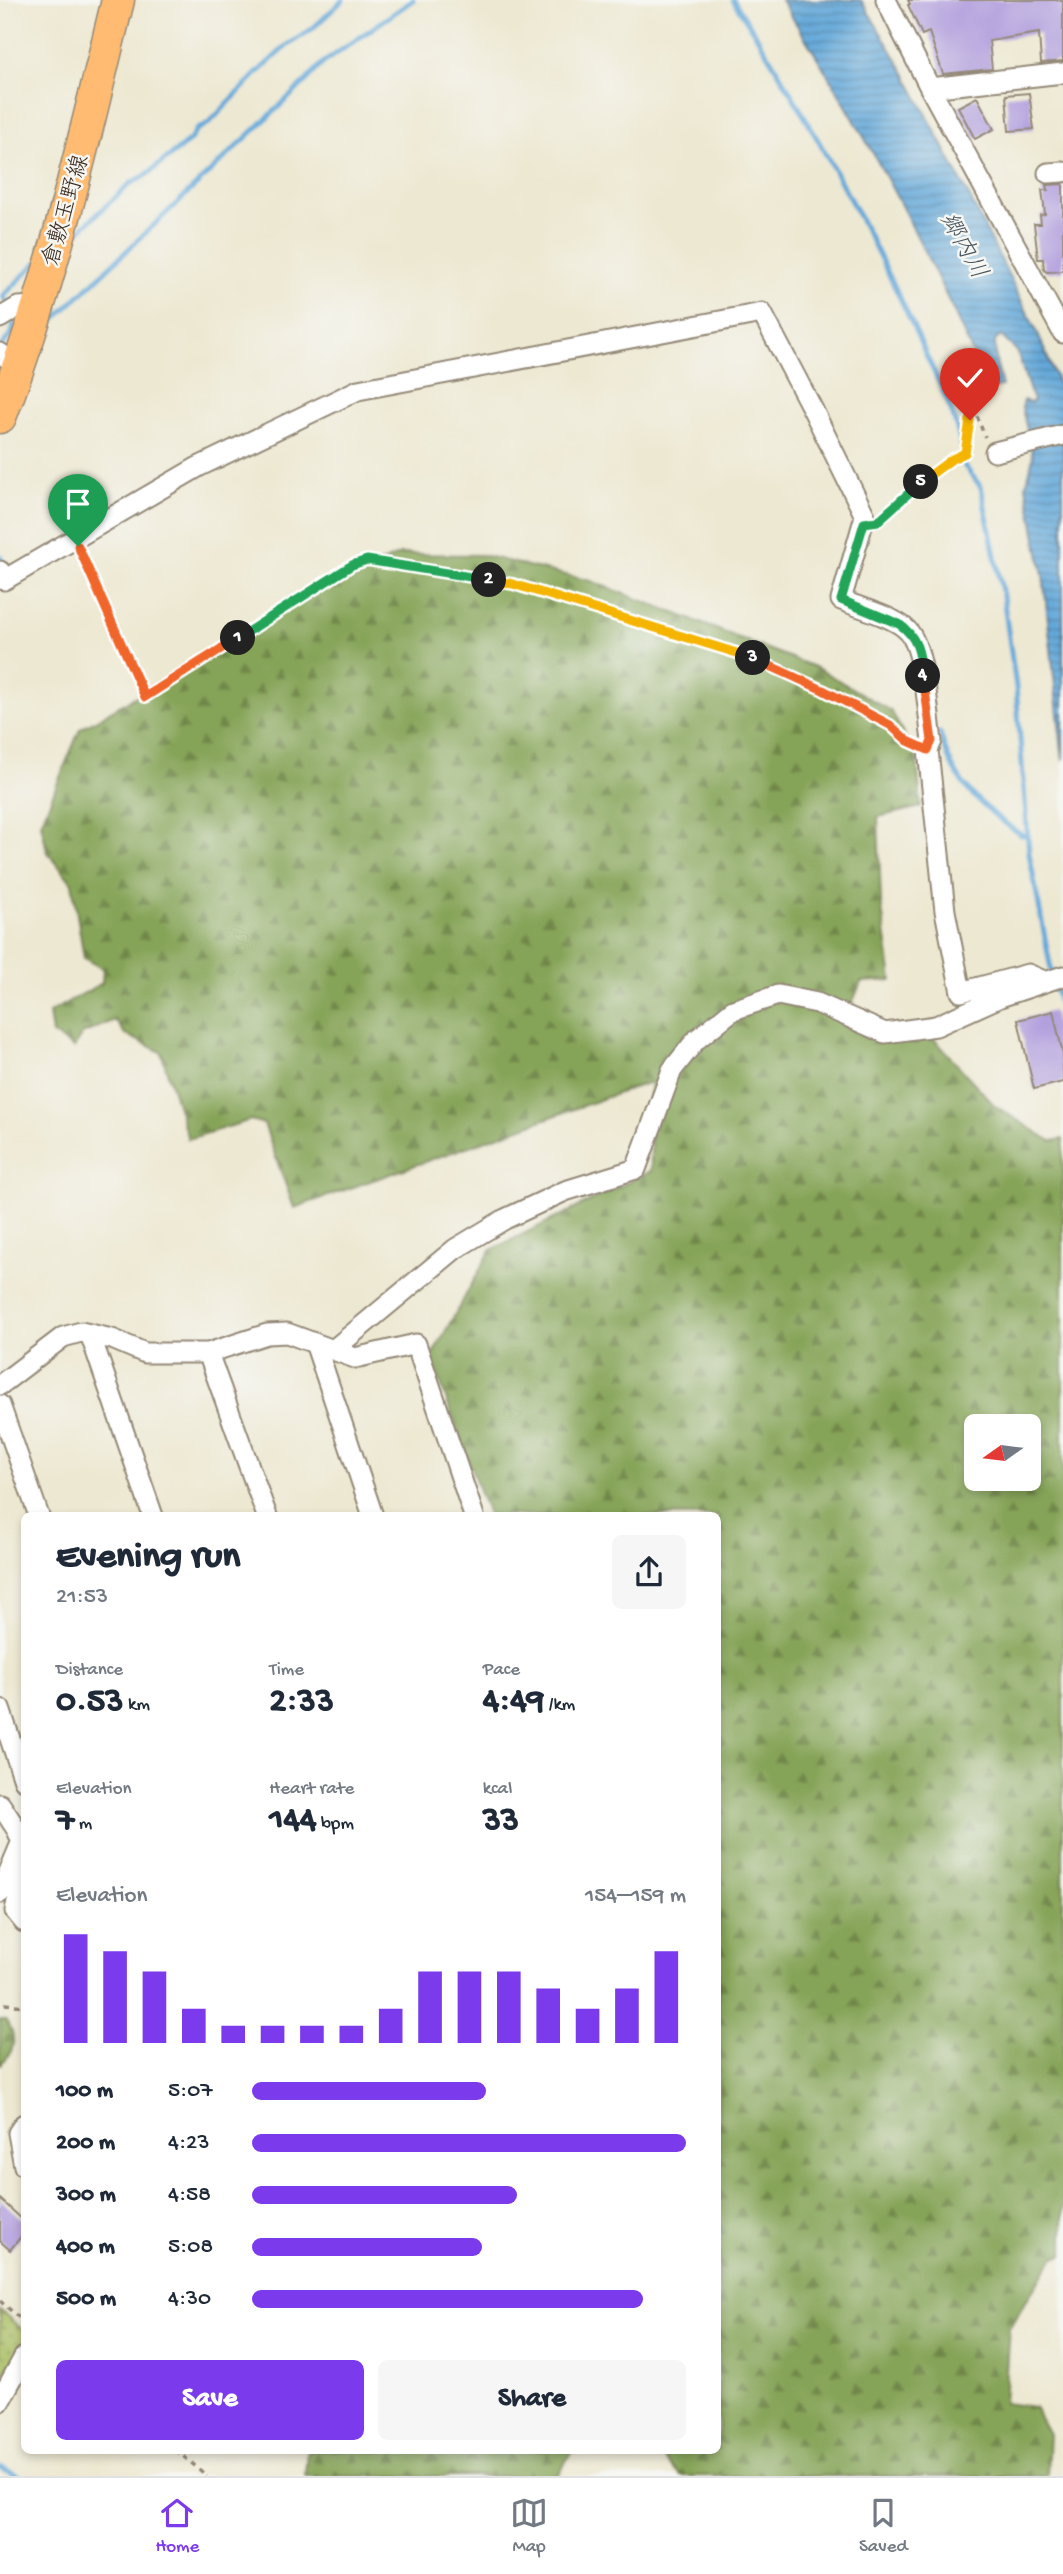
<!DOCTYPE html>
<meta charset="utf-8">
<style>
:root{--surface:#fff;--page:#f6f6f7;--text:#1f2937;--muted:#747a83;--line:#e0e1e3;--accent:#7c3aed}
body{margin:0;font-family:"Gochi Hand","Klee One",sans-serif;background:var(--page);color:var(--text);height:100vh;display:flex;flex-direction:column;font-size:26px;white-space:nowrap}
*{box-sizing:border-box;margin:0}
p{font-size:23px;color:var(--muted)}
.icon{flex:none;width:38px;height:38px;fill:none;stroke:currentColor;stroke-width:2;stroke-linecap:round;stroke-linejoin:round}
.map{position:relative;flex:1;overflow:hidden}
.details{position:absolute;left:21px;top:1512px;width:700px;height:942px;display:flex;flex-direction:column;background:var(--surface);border-radius:10px;box-shadow:0 4px 10px #0003}
.details>*{flex:none}
.needle{width:46px;rotate:256deg}
.buttons{position:absolute;left:964px;top:1414px;display:grid;gap:14px}
.buttons a{display:grid;place-items:center;width:77px;height:77px;border-radius:10px;background:var(--surface);box-shadow:0 4px 10px #0003;font-size:35px}
.pin{position:absolute;display:grid;place-items:center;width:60px;height:60px;color:#fff;margin:-72px -30px;border-radius:50% 50% 50% 0;rotate:-45deg;box-shadow:0 0 7px #0007}
.pin .icon{rotate:45deg}
.km{position:absolute;width:35px;height:35px;margin:-18px;border-radius:50%;background:#222;color:#fff;font-size:19px;line-height:35px;text-align:center}
.round{display:grid;place-items:center;flex:none;width:74px;height:74px;border-radius:10px;background:var(--page)}
.summary{display:flex;align-items:center;justify-content:space-between;height:119px;padding:0 35px}
h1{font-size:38px;font-weight:800;line-height:52px}
.figures{display:grid;grid-template-columns:repeat(3,1fr);gap:10px;height:119px;padding:7px 35px}
.figures div{display:grid;align-content:center}
.figures b{font-size:35px;font-weight:800}
.figures small{font-size:19px;font-weight:400}
.figures p{font-size:19px}
.chart{height:196px;padding:14px 35px}
.chart p{display:flex;justify-content:space-between}
.chart svg{width:100%;height:126px;margin-top:7px;stroke:var(--accent);stroke-width:6}
.button{display:flex;gap:14px;margin-top:auto;padding:14px 35px}
.button a{flex:1;height:80px;border-radius:10px;background:var(--accent);color:#fff;font-size:28px;font-weight:800;line-height:80px;text-align:center}
.button a+a{background:var(--page);color:var(--text)}
ul{padding:0 35px;list-style:none;font-size:23px}
li{display:grid;grid-template-columns:112px 84px 1fr;align-items:center;height:52px}
li i{height:18px;border-radius:9px;background:var(--accent)}
.tabs{display:flex;justify-content:space-around;align-items:center;height:98px;border-top:2px solid var(--line);background:var(--surface);font-size:19px;color:var(--muted)}
.tabs a{display:grid;justify-items:center;gap:4px}
.tabs .selected{color:var(--accent)}
.map>svg:first-child{display:block}
.grass{fill:url(#grass-dots);stroke:#727440;stroke-width:2}
.forest{fill:url(#forest-firs);stroke:#60673b;stroke-width:2;fill-rule:evenodd}
.water{fill:url(#water-rules);stroke:#50697c;stroke-width:2}
.lines{fill:none;stroke-linecap:round;stroke-linejoin:round}
.stream{stroke:#64a8d9;stroke-width:5}
.building{fill:#ac98db}
.street-casing{stroke:#948978;stroke-width:23}
.primary-casing{stroke:#948978;stroke-width:35}
.path{stroke:#948978;stroke-width:3.5;stroke-dasharray:5 5;stroke-linecap:butt}
.street{stroke:#fff;stroke-width:19}
.primary{stroke:#ffbb71;stroke-width:32}
.split-1-casing{stroke:#fff;stroke-width:14}
.split-2-casing{stroke:#fff;stroke-width:14}
.split-3-casing{stroke:#fff;stroke-width:14}
.split-4-casing{stroke:#fff;stroke-width:14}
.split-5-casing{stroke:#fff;stroke-width:14}
.split-6-casing{stroke:#fff;stroke-width:14}
.split-1{stroke:#f0652b;stroke-width:9}
.split-2{stroke:#22a559;stroke-width:9}
.split-3{stroke:#f5b400;stroke-width:9}
.split-4{stroke:#f0652b;stroke-width:9}
.split-5{stroke:#22a559;stroke-width:9}
.split-6{stroke:#f5b400;stroke-width:9}
.labels{text-anchor:middle;stroke-width:5;stroke-linejoin:round;paint-order:stroke}
.street-label{font-size:23px;fill:#3b2a1e;stroke:#f6f6f2}
.water-label{font-size:24px;font-style:italic;fill:#49565f;stroke:#f6f6f2}
</style>
<div class="map">
<svg width="1063" height="2476" viewBox="0 0 1063 2476">
<defs>
<pattern id="grass-dots" width="8" height="8" patternUnits="userSpaceOnUse" patternTransform="scale(1.75)"><rect width="8" height="8" fill="#a9bd62"/><path d="M2 2h.1M6 6h.1" fill="none" stroke="#8b9a50" stroke-width="1.8" stroke-linecap="round"/></pattern>
<pattern id="forest-firs" width="22" height="20" patternUnits="userSpaceOnUse" patternTransform="scale(1.75)"><rect width="22" height="20" fill="#86a458"/><path d="M5 1l3.5 6h-7zM16 11l3.5 6h-7z" fill="#6f8648"/></pattern>
<pattern id="water-rules" width="6" height="5" patternUnits="userSpaceOnUse" patternTransform="scale(1.75)"><rect width="6" height="5" fill="#64a8d9"/><path d="M0 2.5h6" fill="none" stroke="#5489af"/></pattern>
</defs>
<rect width="100%" height="100%" fill="#f6f6f2"/>
<filter id="ink" filterUnits="userSpaceOnUse"><feTurbulence type="fractalNoise" baseFrequency=".0143" numOctaves="2"/><feDisplacementMap in="SourceGraphic" scale="14" xChannelSelector="R" yChannelSelector="G"/><feConvolveMatrix kernelMatrix="1 2 1 2 8 2 1 2 1" color-interpolation-filters="sRGB"/></filter>
<filter id="wash" filterUnits="userSpaceOnUse"><feTurbulence type="fractalNoise" baseFrequency=".00686" numOctaves="4" result="noise"/><feDisplacementMap in="SourceGraphic" scale="28" xChannelSelector="R" yChannelSelector="G"/><feGaussianBlur stdDeviation="1.57" result="paint"/><feColorMatrix in="noise" values="0 0 0 0 0 0 0 0 0 0 0 0 0 0 0 0 0 1.4 0 .05"/><feComposite in="paint" operator="in"/></filter>
<g filter="url(#wash)">
<rect width="100%" height="100%" fill="#ede8d1"/>
<!-- grass -->
<path class="grass" d="M0,2310L24,2331V2343L0,2382Z"/>
<!-- forest -->
<path class="forest" d="M400,554L482,555L591,581L817,668L891,711L917,759L921,807L878,817L881,902L892,980L861,982L843,1025L887,1043L922,1036L935,1040L995,1106L1051,1141L1063,1139V2254L1054,2257L1009,2328L1004,2403L1034,2407L1049,2434L1047,2476H680L656,2450H718V1516L488,1515L431,1357L491,1250L651,1171L650,1082L294,1208L264,1124L251,1120L188,1139L161,1052L125,1034L115,1020L82,1034L74,1048L52,1034L49,1013L102,983L103,969L84,958L72,883L47,851L41,823L80,729L308,596ZM976,1426H1029V1479H976Z
M0,2020H6C17,2035 16,2053 0,2064Z
M307,2450H573L557,2476H305Z"/>
<!-- water -->
<path class="water" d="M781,0H861L905,73L966,190L1038,334L1063,395V761L1043,574L1026,486L1033,457L1022,408L1024,400L1030,403L1033,401L1017,351L1001,336L995,341L996,361L1002,386L988,388C930,253 861,123 781,0Z"/>
<g class="lines">
<!-- stream -->
<path class="stream" d="M733,0C764,46 792,94 819,142C856,209 892,277 923,348C937,380 956,413 961,447
M71,238L131,183L145,176L190,140L196,130L209,123L259,71L285,47L312,29L343,0
M43,330L305,82L323,63L413,0
M0,348L12,333L15,317L3,296L38,261
M963,464L981,487L1003,596L1016,687L1029,853L1052,975
M0,556L6,568
M940,733C953,784 981,806 1021,835H1028
M1055,984L1063,1022
M0,2467L18,2476"/>
</g>
<g id="blocks">
<!-- building -->
<path class="building" d="M908,0H1063V61L1041,63L1039,33L989,41L992,69L943,74L929,32L922,35L908,5L910,4Z
M1029,93L1034,129L1009,131L1006,95Z
M977,97L994,129L975,139L958,107Z
M1063,184V271L1047,272L1044,270L1043,259H1038L1034,224H1041L1040,215L1045,214L1042,190H1048L1047,185Z
M1053,1011L1063,1054V1082L1034,1089L1018,1020Z
M0,2199L24,2221V2233L10,2250L0,2241Z"/>
</g>
</g>
<g filter="url(#ink)">
<use href="#blocks" fill-opacity="0" stroke="#948978" stroke-width="2"/>
<g class="lines">
<defs>
<path id="street" d="M886,0L930,88L1063,333
M930,88L1063,73
M1048,173L1063,172
M0,318L18,307L37,306
M0,353L10,360L16,376
M995,452L1063,435
M0,571L4,580L198,467L358,390L762,313L813,410L865,516L841,600C860,608 892,616 906,629C925,645 928,715 932,741L928,750L945,911L961,992L1028,974L1044,981
M90,1334L153,1516
M315,1343L373,1516
M333,1350L455,1249L505,1219L565,1191L636,1169L672,1070L696,1040L733,1010L778,995L817,1003L885,1033L936,1026L1000,997L1063,976
M208,1353L267,1516
M0,1385L63,1337L81,1332L112,1339L145,1353H208L267,1334L287,1333L355,1358L416,1344L474,1516
M0,1405L39,1516
M0,1709L24,1780
M0,1804L17,1830L24,1847
M24,1868L15,1911L24,1922
M0,1893L22,1841
M24,2124L18,2133L24,2166
M0,2401L24,2357"/>
<path id="primary" d="M0,417C52,282 84,140 118,0"/>
</defs>
<!-- street casing -->
<use href="#street" class="street-casing"/>
<!-- primary casing -->
<use href="#primary" class="primary-casing"/>
<!-- path -->
<path class="path" d="M882,517C908,494 933,466 965,453L970,420L976,414L985,437
M82,556L145,697L352,565L367,560L513,584L741,652L823,690L890,725L913,743
M5,2004L24,2006
M0,2301L24,2322
M176,2450L207,2476"/>
<!-- street -->
<use href="#street" class="street"/>
<!-- primary -->
<use href="#primary" class="primary"/>
</g>
</g>
<g class="lines" filter="url(#ink)">
<defs>
<path id="split-1" d="M78,546L145,697L238,638"/>
<path id="split-2" d="M238,638L352,565L367,560L489,580"/>
<path id="split-3" d="M489,580L513,584L753,658"/>
<path id="split-4" d="M753,658L823,690L890,725L908,741L928,750L932,741L923,676"/>
<path id="split-5" d="M921,482L878,521L864,523L841,600L899,624C918,637 920,654 923,676"/>
<path id="split-6" d="M921,482L952,459L965,453L970,420"/>
</defs>
<!-- split-1 casing -->
<use href="#split-1" class="split-1-casing"/>
<!-- split-2 casing -->
<use href="#split-2" class="split-2-casing"/>
<!-- split-3 casing -->
<use href="#split-3" class="split-3-casing"/>
<!-- split-4 casing -->
<use href="#split-4" class="split-4-casing"/>
<!-- split-5 casing -->
<use href="#split-5" class="split-5-casing"/>
<!-- split-6 casing -->
<use href="#split-6" class="split-6-casing"/>
<!-- split-1 -->
<use href="#split-1" class="split-1"/>
<!-- split-2 -->
<use href="#split-2" class="split-2"/>
<!-- split-3 -->
<use href="#split-3" class="split-3"/>
<!-- split-4 -->
<use href="#split-4" class="split-4"/>
<!-- split-5 -->
<use href="#split-5" class="split-5"/>
<!-- split-6 -->
<use href="#split-6" class="split-6"/>
</g>
<g class="labels">
<!-- street labels -->
<g class="street-label">
<text transform="translate(64 210) rotate(-74)" y="8">倉敷玉野線</text>
</g>
<!-- water labels -->
<g class="water-label">
<text transform="translate(965 245) rotate(61)" y="8">郷内川</text>
</g>
</g>
</svg>
<div class="buttons">
<a><svg class="needle" viewBox="-14 -14 28 28"><path d="M0-13l5 13h-10z" fill="#e53935"/><path d="M0 13l5-13h-10z" fill="#747a83"/></svg></a>
</div>
<div class="pin" style="left:78px;top:546px;background:#1e9e55"><svg class="icon" aria-label="arrive" viewBox="0 0 24 24"><path d="M6 21V4h12l-3 4 3 4H6"/></svg></div>
<div class="pin" style="left:970px;top:420px;background:#d93025"><svg class="icon" aria-label="check" viewBox="0 0 24 24"><path d="M5 12l5 5 9-10"/></svg></div>
<b class="km" style="left:238px;top:638px">1</b>
<b class="km" style="left:489px;top:580px">2</b>
<b class="km" style="left:753px;top:658px">3</b>
<b class="km" style="left:923px;top:676px">4</b>
<b class="km" style="left:921px;top:482px">5</b>
<section class="details">
<div class="summary"><div><h1>Evening run</h1><p>21:53</p></div><a class="round"><svg class="icon" aria-label="share" viewBox="0 0 24 24"><path d="M12 15V3M7 8l5-5 5 5M5 13v7h14v-7"/></svg></a></div>
<div class="figures">
<div><p>Distance</p><b>0.53<small> km</small></b></div>
<div><p>Time</p><b>2:33</b></div>
<div><p>Pace</p><b>4:49<small> /km</small></b></div>
</div>
<div class="figures">
<div><p>Elevation</p><b>7<small> m</small></b></div>
<div><p>Heart rate</p><b>144<small> bpm</small></b></div>
<div><p>kcal</p><b>33</b></div>
</div>
<div class="chart"><p><span>Elevation</span>154–159 m</p>
<svg viewBox="0 0 160 44" preserveAspectRatio="none"><path d="M5 44V6M15 44V12M25 44V19M35 44V32M45 44V38M55 44V38M65 44V38M75 44V38M85 44V32M95 44V19M105 44V19M115 44V19M125 44V25M135 44V32M145 44V25M155 44V12"/></svg>
</div>
<ul>
<li><b>100 m</b>5:07<i style="width:54%"></i></li>
<li><b>200 m</b>4:23<i style="width:100%"></i></li>
<li><b>300 m</b>4:58<i style="width:61%"></i></li>
<li><b>400 m</b>5:08<i style="width:53%"></i></li>
<li><b>500 m</b>4:30<i style="width:90%"></i></li>
</ul>
<div class="button"><a>Save</a><a>Share</a></div>
</section>
</div>
<nav class="tabs">
<a class="selected"><svg class="icon" aria-label="home" viewBox="0 0 24 24"><path d="M3 11l9-7 9 7M6 9v11h12V9"/></svg>Home</a>
<a><svg class="icon" aria-label="map" viewBox="0 0 24 24"><path d="M3 6l6-2 6 2 6-2v14l-6 2-6-2-6 2zM9 4v14M15 6v14"/></svg>Map</a>
<a><svg class="icon" aria-label="saved" viewBox="0 0 24 24"><path d="M7 4h10v16l-5-4-5 4z"/></svg>Saved</a>
</nav>
